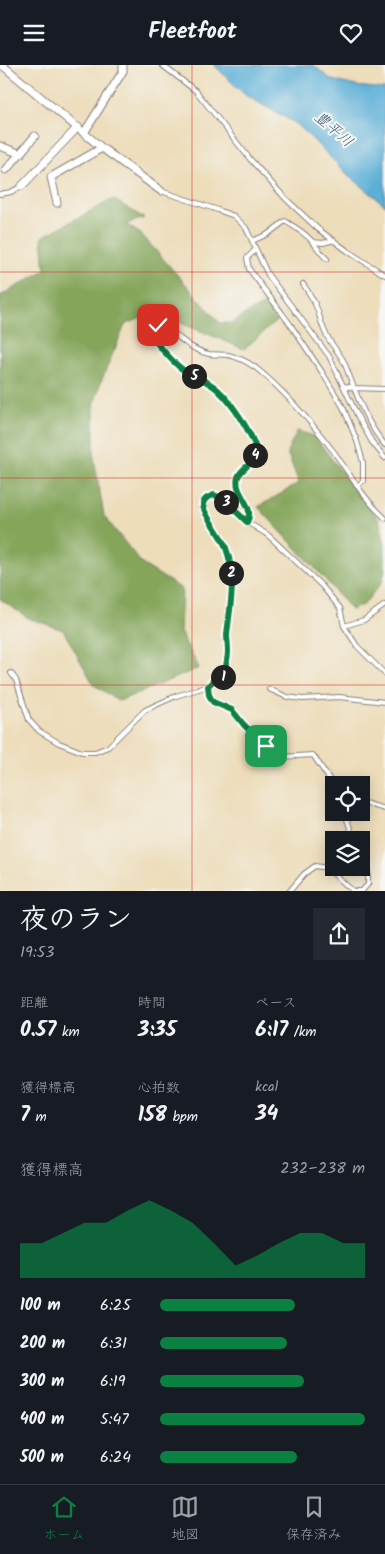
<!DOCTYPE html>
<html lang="ja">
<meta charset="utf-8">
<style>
:root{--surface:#171b24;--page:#242831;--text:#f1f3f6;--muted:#9ea1a6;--line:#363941;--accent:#0b8043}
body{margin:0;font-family:Kalam,"Klee One",sans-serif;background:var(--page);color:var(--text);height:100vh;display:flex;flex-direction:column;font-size:19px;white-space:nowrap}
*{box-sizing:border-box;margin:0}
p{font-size:16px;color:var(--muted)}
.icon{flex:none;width:28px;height:28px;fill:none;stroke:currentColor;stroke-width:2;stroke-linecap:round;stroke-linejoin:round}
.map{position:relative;height:826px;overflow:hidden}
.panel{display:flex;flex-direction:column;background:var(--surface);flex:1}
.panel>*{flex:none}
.fabs{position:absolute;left:325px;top:711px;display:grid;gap:10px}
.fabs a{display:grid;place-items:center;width:45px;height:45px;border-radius:0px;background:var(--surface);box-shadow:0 2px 12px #0003;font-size:25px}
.pin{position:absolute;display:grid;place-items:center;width:42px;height:42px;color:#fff;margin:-21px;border-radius:10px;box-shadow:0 2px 8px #0006}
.km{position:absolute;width:25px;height:25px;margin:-12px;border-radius:50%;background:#222;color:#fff;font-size:14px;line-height:25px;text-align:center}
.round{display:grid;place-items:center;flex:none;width:52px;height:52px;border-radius:0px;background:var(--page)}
.summary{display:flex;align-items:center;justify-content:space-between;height:85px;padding:0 20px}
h1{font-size:28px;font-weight:700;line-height:38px}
.metrics{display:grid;grid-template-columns:repeat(3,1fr);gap:8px;height:85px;padding:5px 20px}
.metrics div{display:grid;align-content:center}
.metrics b{font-size:21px;font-weight:700}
.metrics small{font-size:14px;font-weight:400}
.metrics p{font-size:14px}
.chart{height:140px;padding:10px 20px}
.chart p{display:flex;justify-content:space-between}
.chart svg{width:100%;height:90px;margin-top:5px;fill:var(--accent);opacity:.7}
ul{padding:0 20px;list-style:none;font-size:16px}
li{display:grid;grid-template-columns:80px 60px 1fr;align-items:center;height:38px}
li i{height:12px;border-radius:6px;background:var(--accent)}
header{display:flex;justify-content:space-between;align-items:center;height:65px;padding:0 20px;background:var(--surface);font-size:22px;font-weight:700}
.tabs{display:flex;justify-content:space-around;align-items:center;height:70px;border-top:1px solid var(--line);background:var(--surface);font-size:14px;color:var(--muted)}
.tabs a{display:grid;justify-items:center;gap:2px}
.tabs .on{color:var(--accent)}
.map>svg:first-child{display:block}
.forest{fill:#84a55a;stroke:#53644a}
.water{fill:#5cafd7;stroke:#3f6889}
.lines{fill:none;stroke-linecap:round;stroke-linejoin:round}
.service-casing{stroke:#88807b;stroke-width:6}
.minor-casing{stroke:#88807b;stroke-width:9}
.service{stroke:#fff;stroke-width:4}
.minor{stroke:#fff;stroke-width:7}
.route-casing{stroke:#fff;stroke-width:10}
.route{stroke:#0b8043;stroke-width:6}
.grid{fill:none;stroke:#d62828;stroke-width:1;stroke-opacity:0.55}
.labels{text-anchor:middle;stroke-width:4;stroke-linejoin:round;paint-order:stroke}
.water-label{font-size:15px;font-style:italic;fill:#395a79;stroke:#f6f6f2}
</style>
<header><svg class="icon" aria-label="menu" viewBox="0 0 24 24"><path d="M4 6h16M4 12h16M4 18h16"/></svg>Fleetfoot<svg class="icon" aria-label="heart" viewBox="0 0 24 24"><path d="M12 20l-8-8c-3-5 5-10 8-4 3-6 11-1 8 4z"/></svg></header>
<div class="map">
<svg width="385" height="827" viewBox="0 0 385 827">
<rect width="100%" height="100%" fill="#f6f6f2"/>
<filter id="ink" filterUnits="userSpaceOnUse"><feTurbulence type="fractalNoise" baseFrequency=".02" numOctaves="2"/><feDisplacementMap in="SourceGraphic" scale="10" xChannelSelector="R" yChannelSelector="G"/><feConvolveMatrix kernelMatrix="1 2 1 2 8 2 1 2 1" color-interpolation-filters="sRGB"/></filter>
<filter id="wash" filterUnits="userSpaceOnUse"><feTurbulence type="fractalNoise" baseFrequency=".0096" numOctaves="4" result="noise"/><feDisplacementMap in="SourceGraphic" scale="20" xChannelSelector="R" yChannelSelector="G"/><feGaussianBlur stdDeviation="1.12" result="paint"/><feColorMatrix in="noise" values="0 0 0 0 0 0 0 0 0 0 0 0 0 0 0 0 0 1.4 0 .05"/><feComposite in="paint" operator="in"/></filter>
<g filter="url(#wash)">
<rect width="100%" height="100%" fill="#edddbb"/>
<!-- forest -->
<path class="forest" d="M113,134L144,153L126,159L142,170L220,258H232L245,249L269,237L280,253L244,284L154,247L125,260L100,319L94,340V393L104,451L142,499L182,524L180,567L199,603L119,636L94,620L63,565L28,553L0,534V231L45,205L42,172Z
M297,366L314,371L379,455L385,480V504L382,517L364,539L351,545L325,514L258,442L299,418L287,387Z"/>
<!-- water -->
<path class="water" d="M214,0H313L332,15L356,21L385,24V140L346,108L297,59L245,30Z"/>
</g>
<g filter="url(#ink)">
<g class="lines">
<defs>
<path id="service" d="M162,0L196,26L250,94L286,134L318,164L349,187L385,210
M161,126L218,145L234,151L246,163L268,210L329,291L359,354L372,377L385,393
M0,129L11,127L22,121
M252,176L268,169L285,156C295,162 304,167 312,176C317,182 321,189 327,194
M313,177L323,178L334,175
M255,185L247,193L249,204L290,259L322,307L343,342L357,376L363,397V416L357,421
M303,219C307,225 312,232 315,239C320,249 321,261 327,271C332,281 339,287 344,297C356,327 364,355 385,380
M344,321L354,323L385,324
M247,457C256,440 233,429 238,412C240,405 252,395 257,386C251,368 232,337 218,324C207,314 192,312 180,303C171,295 134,260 165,260C178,272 191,285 209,289C215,290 222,289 228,290C237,292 248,297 256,303C285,326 311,357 334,387C350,410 364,434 385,453
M344,561L364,555L385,540
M11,608L16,615L29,655L39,666L59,678L82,687H95L108,682L145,645L176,631L208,621
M269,624L287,632L302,634L339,632L385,637
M334,721L313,690L280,692L244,660L232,645L213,637L209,630L208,621L215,614L224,612C225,604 228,594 228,586C228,581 227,576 227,570C230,540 237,513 226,483C223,472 202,448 203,439C204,433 209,432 214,430L222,433L247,457L268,470L322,521L340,543L344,561L357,581L385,609
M361,737L385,744
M345,748L354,775
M289,827L304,809L315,801L327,803L353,826H362L368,819V807L361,792"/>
<path id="minor" d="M2,0L102,83L161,126
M84,68L123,6V0
M0,81L21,89
M6,105L35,71
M22,121L78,62
M57,138L51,112L102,83"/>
</defs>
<!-- service casing -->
<use href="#service" class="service-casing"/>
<!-- minor casing -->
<use href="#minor" class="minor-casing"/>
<!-- service -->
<use href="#service" class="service"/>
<!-- minor -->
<use href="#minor" class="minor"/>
</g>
</g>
<g class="lines" filter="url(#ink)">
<defs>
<path id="route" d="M158,260C153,263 151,267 154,273C157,280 175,299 182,304C194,312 208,315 218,325C233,339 251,367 257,386C255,390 253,394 251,397C247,402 240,406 238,412C233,429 256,440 247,457L222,433L214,430C209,432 204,433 203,439C202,448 223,472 226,483C237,513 230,540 227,570C227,575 228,580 228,586C228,594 225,604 224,612L215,614L208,621L209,630L213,637L232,645L244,660L266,681"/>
</defs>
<!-- route casing -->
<use href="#route" class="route-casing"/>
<!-- route -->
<use href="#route" class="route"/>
</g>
<!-- grid -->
<path class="grid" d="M192,0V827M0,207H385M0,413H385M0,620H385"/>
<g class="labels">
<!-- water labels -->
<g class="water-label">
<text transform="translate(334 64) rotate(41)" y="5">豊平川</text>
</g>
</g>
</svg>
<div class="fabs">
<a><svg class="icon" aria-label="locate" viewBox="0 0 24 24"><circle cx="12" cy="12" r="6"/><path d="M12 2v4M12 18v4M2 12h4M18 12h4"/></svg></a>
<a><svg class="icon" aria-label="layers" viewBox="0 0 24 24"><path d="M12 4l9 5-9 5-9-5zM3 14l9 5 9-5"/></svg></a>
</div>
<div class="pin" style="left:266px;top:681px;background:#1e9e55"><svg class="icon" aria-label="arrive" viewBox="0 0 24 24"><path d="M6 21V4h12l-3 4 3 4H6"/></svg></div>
<div class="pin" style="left:158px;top:260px;background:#d93025"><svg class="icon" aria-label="check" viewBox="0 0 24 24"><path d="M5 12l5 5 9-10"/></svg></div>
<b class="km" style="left:223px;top:612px">1</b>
<b class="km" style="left:231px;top:508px">2</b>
<b class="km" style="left:226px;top:437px">3</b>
<b class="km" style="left:255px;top:390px">4</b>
<b class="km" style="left:194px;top:311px">5</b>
</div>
<section class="panel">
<div class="summary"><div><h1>夜のラン</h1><p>19:53</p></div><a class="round"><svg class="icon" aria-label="share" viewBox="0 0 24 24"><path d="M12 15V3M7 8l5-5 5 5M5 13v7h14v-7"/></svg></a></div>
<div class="metrics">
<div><p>距離</p><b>0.57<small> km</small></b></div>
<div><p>時間</p><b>3:35</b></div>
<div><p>ペース</p><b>6:17<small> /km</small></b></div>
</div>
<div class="metrics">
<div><p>獲得標高</p><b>7<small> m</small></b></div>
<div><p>心拍数</p><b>158<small> bpm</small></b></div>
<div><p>kcal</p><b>34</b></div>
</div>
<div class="chart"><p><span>獲得標高</span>232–238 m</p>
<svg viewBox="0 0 160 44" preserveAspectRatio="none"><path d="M0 44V27L10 27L20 22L30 17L40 17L50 11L60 6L70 11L80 17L90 27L100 38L110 33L120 27L130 22L140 22L150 27L160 27V44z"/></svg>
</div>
<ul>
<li><b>100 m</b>6:25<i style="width:66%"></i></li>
<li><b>200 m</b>6:31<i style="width:62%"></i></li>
<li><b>300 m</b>6:19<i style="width:70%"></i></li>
<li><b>400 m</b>5:47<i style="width:100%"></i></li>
<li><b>500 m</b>6:24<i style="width:67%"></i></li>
</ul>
</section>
<nav class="tabs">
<a class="on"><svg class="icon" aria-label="home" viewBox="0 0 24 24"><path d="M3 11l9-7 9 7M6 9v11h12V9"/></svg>ホーム</a>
<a><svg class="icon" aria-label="map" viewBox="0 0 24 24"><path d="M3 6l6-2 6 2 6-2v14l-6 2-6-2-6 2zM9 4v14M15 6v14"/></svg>地図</a>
<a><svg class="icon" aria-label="saved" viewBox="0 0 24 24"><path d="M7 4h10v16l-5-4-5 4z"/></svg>保存済み</a>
</nav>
